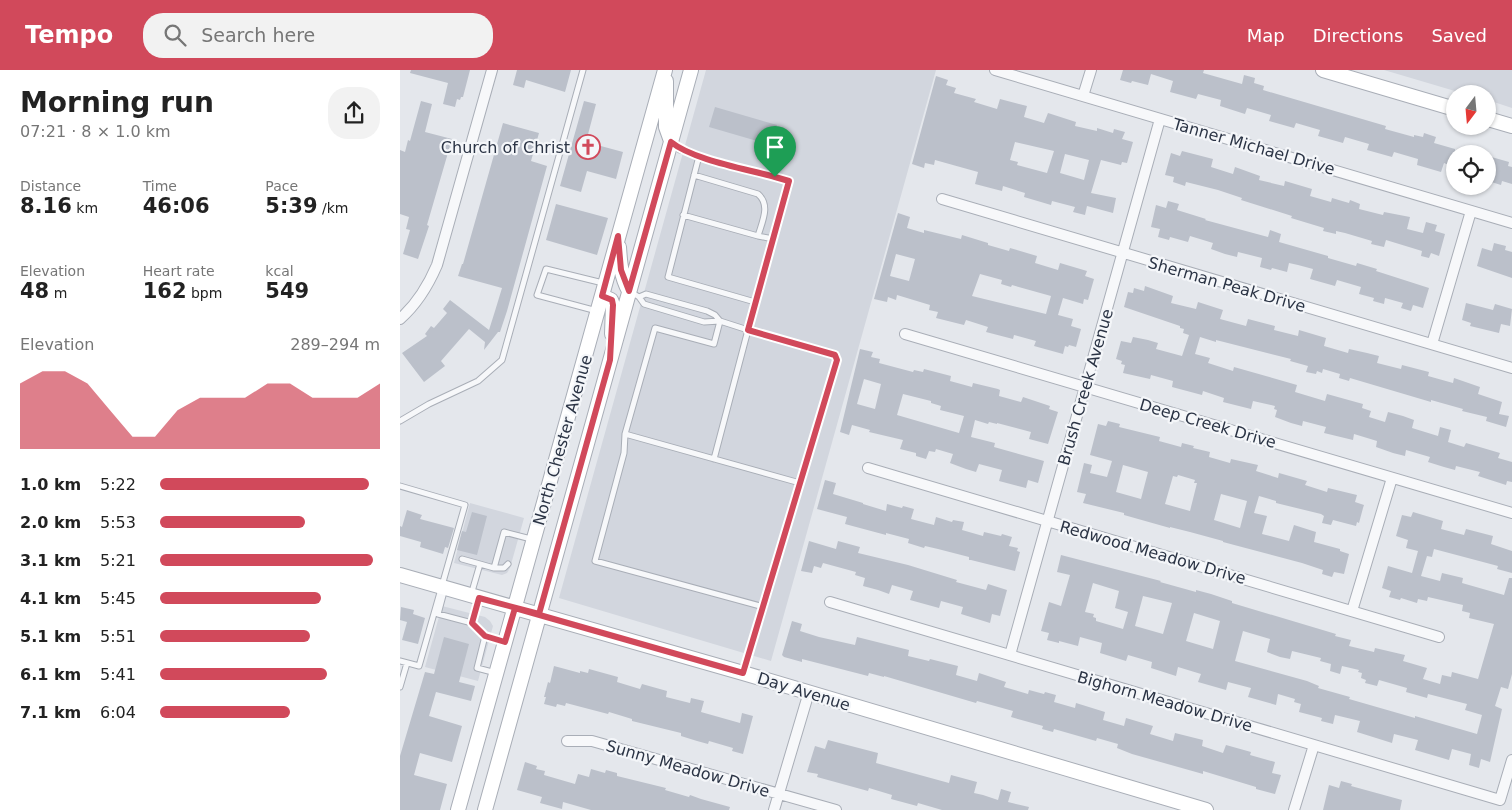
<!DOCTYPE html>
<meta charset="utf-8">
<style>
:root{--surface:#fff;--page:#f2f2f2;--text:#222;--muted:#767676;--accent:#d1495b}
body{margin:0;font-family:"DejaVu Sans",sans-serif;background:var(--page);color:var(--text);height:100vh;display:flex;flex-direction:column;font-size:19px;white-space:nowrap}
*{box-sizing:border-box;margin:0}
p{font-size:16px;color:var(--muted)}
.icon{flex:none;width:28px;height:28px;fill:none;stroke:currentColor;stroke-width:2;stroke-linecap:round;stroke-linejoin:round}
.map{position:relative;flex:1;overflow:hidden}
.sheet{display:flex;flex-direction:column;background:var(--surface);width:400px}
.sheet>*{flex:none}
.needle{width:32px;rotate:196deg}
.buttons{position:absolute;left:1046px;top:15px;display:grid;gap:10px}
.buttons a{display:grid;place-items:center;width:50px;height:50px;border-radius:50%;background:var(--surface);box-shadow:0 1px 4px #0004;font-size:25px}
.pin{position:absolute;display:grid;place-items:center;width:42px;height:42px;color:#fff;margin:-51px -21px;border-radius:50% 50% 50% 0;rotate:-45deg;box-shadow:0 0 5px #0007}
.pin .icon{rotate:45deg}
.round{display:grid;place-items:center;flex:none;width:52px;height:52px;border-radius:20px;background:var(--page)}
.head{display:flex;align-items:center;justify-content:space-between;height:85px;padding:0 20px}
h1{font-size:28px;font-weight:700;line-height:38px}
.metrics{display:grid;grid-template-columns:repeat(3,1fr);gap:8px;height:85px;padding:5px 20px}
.metrics div{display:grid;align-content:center}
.metrics b{font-size:21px;font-weight:700}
.metrics small{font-size:14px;font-weight:400}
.metrics p{font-size:14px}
.chart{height:140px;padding:10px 20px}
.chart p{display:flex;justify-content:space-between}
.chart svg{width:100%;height:90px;margin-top:5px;fill:var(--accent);opacity:.7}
ul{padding:0 20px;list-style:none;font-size:16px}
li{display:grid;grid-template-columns:80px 60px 1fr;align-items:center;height:38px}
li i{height:12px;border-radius:6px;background:var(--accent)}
header{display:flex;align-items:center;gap:30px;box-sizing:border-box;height:70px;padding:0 25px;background:var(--accent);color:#fff}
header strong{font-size:24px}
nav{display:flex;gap:28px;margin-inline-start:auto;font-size:18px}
.search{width:350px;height:45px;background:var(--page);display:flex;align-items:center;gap:12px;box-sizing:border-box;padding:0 18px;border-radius:20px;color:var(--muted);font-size:19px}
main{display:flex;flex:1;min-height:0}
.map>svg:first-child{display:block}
.built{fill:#d2d6de}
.building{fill:#bbc0ca;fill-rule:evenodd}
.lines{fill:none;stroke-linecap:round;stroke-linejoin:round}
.lane-casing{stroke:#a9aeb7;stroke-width:7}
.street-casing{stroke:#a9aeb7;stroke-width:12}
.secondary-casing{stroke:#a9aeb7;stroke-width:16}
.lane{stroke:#f7f8fa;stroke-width:5}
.street{stroke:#f7f8fa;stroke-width:10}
.secondary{stroke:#fff;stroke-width:14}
.route-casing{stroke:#fff;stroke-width:10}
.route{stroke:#d1495b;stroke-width:6}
.labels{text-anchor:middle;stroke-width:4.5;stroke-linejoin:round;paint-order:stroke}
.street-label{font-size:16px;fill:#2b3445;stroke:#f4f6f9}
.poi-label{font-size:16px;fill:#2b3445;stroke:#f4f6f9;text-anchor:end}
</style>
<header>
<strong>Tempo</strong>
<div class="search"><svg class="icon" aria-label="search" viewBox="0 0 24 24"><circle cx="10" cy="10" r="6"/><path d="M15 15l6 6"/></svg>Search here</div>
<nav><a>Map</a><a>Directions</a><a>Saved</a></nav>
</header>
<main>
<section class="sheet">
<div class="head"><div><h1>Morning run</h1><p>07:21 · 8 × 1.0 km</p></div><a class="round"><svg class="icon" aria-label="share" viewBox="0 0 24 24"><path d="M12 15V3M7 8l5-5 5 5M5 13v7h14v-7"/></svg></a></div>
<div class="metrics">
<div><p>Distance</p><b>8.16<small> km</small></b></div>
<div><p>Time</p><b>46:06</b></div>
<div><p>Pace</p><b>5:39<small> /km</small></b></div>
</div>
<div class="metrics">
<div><p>Elevation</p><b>48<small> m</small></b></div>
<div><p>Heart rate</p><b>162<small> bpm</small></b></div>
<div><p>kcal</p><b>549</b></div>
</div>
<div class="chart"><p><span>Elevation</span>289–294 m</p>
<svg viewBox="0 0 160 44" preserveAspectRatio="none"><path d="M0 44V12L10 6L20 6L30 12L40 25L50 38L60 38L70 25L80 19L90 19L100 19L110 12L120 12L130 19L140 19L150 19L160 12V44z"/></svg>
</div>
<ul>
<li><b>1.0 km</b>5:22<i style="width:95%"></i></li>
<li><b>2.0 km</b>5:53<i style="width:66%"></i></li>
<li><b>3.1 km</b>5:21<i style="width:97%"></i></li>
<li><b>4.1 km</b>5:45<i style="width:73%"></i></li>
<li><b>5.1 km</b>5:51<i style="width:68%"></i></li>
<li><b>6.1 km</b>5:41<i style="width:76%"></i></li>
<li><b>7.1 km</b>6:04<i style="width:59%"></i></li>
</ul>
</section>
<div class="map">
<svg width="1112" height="740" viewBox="0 0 1112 740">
<rect width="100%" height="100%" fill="#e4e7ec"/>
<!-- built -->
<path class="built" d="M306,0H536L371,591L159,528Z
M984,0H1112V38L1088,30V24H1065Z
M70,433L124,448L110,498L107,503L102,505L54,493Z
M42,536L85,547L90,551L93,556L78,611L25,597Z"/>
<!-- building -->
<path class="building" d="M11,0H70L63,27H61L60,30L57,29L55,37L43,34L48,13L10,3Z
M117,0H171L165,22L126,10L124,18L113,15Z
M723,0H804L803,3L842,14L844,5L855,8L854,13L864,16L863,20L986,56L985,59L1014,67V65L1023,67L1024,63L1036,67L1034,73L1055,79V94L1052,93L1051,96L1044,93L1041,102L1017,95L1018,89L994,82L992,87L967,80L969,74L945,67L943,73L918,66L920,60L896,53L894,58L869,51L871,45L847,38L845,44L820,36L821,30L798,24L796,29L770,22L773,11L751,4L748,15L732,11L731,13L720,10Z
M536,6L548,10L546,15L556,18L554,23L576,29L574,32L597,39L600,29L627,36L624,47L644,53L648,43L676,52L675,56L697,61V58L713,63L714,59L725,62L722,69L733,72L727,93L722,92L721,95L701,90L691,123L716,128L713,143L687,136L685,145L673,142L675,137L652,131L651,135L624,127L625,123L603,116L602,121L575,114L578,102L535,90L534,95L525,93L524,98L512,94ZM615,72L654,81L647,103L617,95L618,92L610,90ZM665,84L689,90L684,110L660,103Z
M21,31L32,34L25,62L52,69L27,155L29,156L18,189L3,184L10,160L6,159L9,147L0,144V80L5,82L8,70L10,71Z
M184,31L196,34L186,72L223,82L216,109L187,101L181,122L160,116Z
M315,37L377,55L371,75L309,57Z
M103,53L139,63L131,91L147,96L107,241L100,262H98L84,280L85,272L69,259L41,291L45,296L24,312L2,283L27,266L25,264L31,256L34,258L47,243L43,239L50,230L89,260L95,241L102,218L58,206L62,194H63Z
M782,81L813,89L811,97L833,104L835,97L860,106L859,110L884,116L885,111L912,119L910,126L931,132L932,128L949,133L950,130L960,134L959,139L983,145L984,142L1010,147L1007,159L1023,163L1026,152L1037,155L1035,161L1045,164L1039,186L1031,183L1029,188L1021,186L1022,181L986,170L984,177L971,174L972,171L945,163L936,161V164L923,161L924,158L891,148L892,146L841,130L842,128L818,120L786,112L785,116L773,112L774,107L765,105L771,83L780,86Z
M1088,86L1109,92L1108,96L1112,97V114L1102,111L1101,115L1088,111Z
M768,131L779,134L777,140L806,149L805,150L868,167L870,160L881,164L879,172L928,186V188L956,196L957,193L977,199L976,201L1029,218L1023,238L1013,235L1011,241L1001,238L1003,233L985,228L984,234L973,231L974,228L959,224L961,217L937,210L935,216L910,209L913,199L898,195L889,193L887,202L872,198L871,200L860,197L862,188L838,182L837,187L825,184L811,179L813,173L790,166L788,172L770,167L769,170L758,167L760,159L751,157L756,135L766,138Z
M156,134L208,148L197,185L146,170Z
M498,143L510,147L507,158L524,163V160L561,169L562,165L588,173V175L609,181L610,178L637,186L635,193L658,200L660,193L687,201L685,206L694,209L688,230L684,229L683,234L663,228L658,245L673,249L671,256L681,259L676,277L669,275L668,277L665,276L663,284L634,276L636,271L614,265L613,269L586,262L588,257L566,250L564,255L536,248L538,242L529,240L530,235L497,225L496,230L488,227L487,232L474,229ZM496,184L515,189L509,211L490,206ZM580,204L602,210L601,214L611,217L612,215L651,226L646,244L572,226Z
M1094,173L1106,176L1105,180L1112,182V208L1077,196L1082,178L1092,181Z
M745,216L773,226L771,233L796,239L798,232L823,240L820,249L846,256L848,249L875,256L874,260L898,266L899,260L926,268L924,276L948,283L949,279L967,283L979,286L977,293L1001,299L1002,295L1029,302L1028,306L1053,313L1054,308L1080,317L1078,324L1102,332L1099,344L1109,346L1106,357L1086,351L1087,347L1062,341L1063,339L1031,330V332L950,308L949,311L939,308L940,304L923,299L922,303L917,301L916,304L906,302L908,296L890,291L891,289L816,270V272L800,267L795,284L810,288L808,293L833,301L834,297L897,315L895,322L925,331L927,324L963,334L962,338L971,341L969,347L985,352L988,342L1003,346L1014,350L1012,358L1038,366L1040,357L1051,360L1048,372L1064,377L1066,373L1100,383L1098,388L1112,392V412L1107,411L1106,415L1078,406L1080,402L1056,396L1055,400L1044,397L1028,392L1030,387L1006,380L1005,386L993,383L976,377L977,371L954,364L953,370L924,363L926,357L903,351L902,356L891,353L875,347L877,340L874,339L875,336L853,331L851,339L823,332L824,328L803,321L802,325L772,317L773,311L751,305L750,309L723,303L725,295L721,294L722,291L716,289L721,271L731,273L733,267L748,270L758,273L756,279L782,286L789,265L783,263L784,259L780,258V256L724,237L728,222L733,223L734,218L744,221Z
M1066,233L1093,240L1095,234L1112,239L1110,256L1101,254L1099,263L1070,256L1071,253L1062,250Z
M460,279L473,282L471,287L480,289L479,293L513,302L514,300L523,302L524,299L551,306L550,311L572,317L573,313L598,319L600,320L599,326L621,332L623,327L650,336L649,339L658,342L648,374L629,369L631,362L597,353V354L589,352L588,354L575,350L571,367L595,373L594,377L644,391L638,413L628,410L626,418L599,411L602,400L579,394L576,402L566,399L550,393L553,384L536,379L535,382L529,381L526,389L516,386V383L500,379L503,370L469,362L470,360L452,355L449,365L440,362ZM464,309L481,314L475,339L457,334ZM503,324L531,331V333L541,336L540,340L564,346L559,363L497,345Z
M708,351L720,354L719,357L760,367L759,371L781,377L782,373L794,376L793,378L810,382L809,387L830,393L831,389L858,395L856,401L878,408L879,403L907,411L905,415L927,422L928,418L957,425L955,432L964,435L963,438L959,453L957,452L956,456L933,450L931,455L922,453L924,446L921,444L876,433V431L859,426L854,443L867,446L862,464L889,471L894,455L916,462L914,472L940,479V481L949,484L944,504L934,502L932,507L922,504L923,500L902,493L823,472V471L790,462L770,457V458L724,445V443L683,433L686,424L677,422L684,393L692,395L690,403L707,407L712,391L690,385L698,354L706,356ZM723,395L748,402L741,429L716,422ZM778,405L795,410L794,413H797L790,441L765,434L773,406L777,407ZM821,424L847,431L840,458L814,450Z
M425,410L436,413L433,424L463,433V434L486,441L487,434L502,438L503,436L514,439L511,449L534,455L536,447L552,452L553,450L564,452L562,460L583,466L584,462L601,466L602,464L612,467L609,476L618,478L617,481L620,482L615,501L571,490H569V487L538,479L525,476L524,478L508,473L509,469L486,463V465L445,454L447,447L417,439Z
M7,440L22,445L20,449L54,458L48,478L45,477L43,484L20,477L21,472L0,466V456L2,457Z
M72,442L87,446L77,485L57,480L62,461L66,462Z
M1013,442L1043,451L1041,459L1064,465L1066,459L1093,466L1091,474L1112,481V503L1097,499L1098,496L1034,479L1032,487L1027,486L1021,506L1040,511L1042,503L1063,508L1062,513L1104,525L1109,508H1112V604L1108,619L1101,617L1095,636L1102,639L1090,692L1081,689L1079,698L1069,695L1071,684L1052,679L1049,690L1039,687L1015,680L1018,670L994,664L992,673L957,662L960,651L935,645L933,654L921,651L922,648L899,642L901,634L894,632L895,629L878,624L876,635L848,627L851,618L828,612L826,620L798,612L801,604L778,597L776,606L751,598L752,592L728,585L726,591L700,583L702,573L680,567L678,576L659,571V573L647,570L649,563L641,561L649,532L661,536L670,505L657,502L661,485L761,511L760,512L796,522V520L811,524L832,531V533L936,564L935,566L951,570L949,576L974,582L975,578L1005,585L1003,591L1027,598L1023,609L1040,614L1042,605L1051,607L1052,602L1078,609L1094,554L1069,548L1070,543L1062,541L1063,535L1028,527L1027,531L1018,529L1017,533L1001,528L1000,530L989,527L991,521L982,518L988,496L1012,503L1018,481L1006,478L1008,470L996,466L1002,445L1011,447ZM693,513L719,521L715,538L728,542L723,559L696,551V548L693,547L694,544L685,542ZM743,526L772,533L763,564L735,556ZM794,543L820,551L813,579L786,571ZM843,561L870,569L867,582L880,587L890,589L892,581L921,588L920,591L931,594L930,601L940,604L942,596L959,600L958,602L962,603L961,608L966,610L965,613L977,616L979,610L1007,618L1006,622L1027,628L1028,624L1067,634L1065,640L1082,645L1077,664L1015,646V648L949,629L950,627L918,618L919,616L907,611L835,591Z
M409,471L436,479L438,471L460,477L458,483L508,495L557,510L556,512L586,520L588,514L607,520L600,546L592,544L590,553L561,544L563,537L541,531L539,538L510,530L513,521L492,515L489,524L478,520L463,516L465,508L455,505L456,502L423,493L421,498L414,496L412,503L401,501Z
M1,537L14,540L13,544L25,548L18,574L2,570L7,552L0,550Z
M392,551L402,554L400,561L419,567L455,575L457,567L509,580L508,586L529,591L530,589L558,596L556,605L577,611L579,603L606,612L604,617L628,624L629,620L644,624L645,622L656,625L654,632L675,638L676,633L705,642L703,650L724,656L726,648L753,656L750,664L773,671L775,663L803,670L802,676L823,683L826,675L851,682L850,685L875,692L872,703L881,705L875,724L856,719V717L803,701V704L732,684L717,678L718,674L697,668L696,671L654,659L653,662L642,659L643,656L611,647L613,641L577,631L576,633L484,606V607L469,603L468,606L402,589V592L384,587L382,585Z
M44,567L69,574L59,612L75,616L71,631L36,622L29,646L62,656L52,692L20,683L14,705L47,714L40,740H0V686L25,602L34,604Z
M154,596L180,603V601L188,603L189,599L218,607L217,612L240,619L242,614L267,621L266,627L290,633L291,628L304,631L301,642L340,653L342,643L353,646L343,684L332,681L333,678L309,671L308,674L297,671L281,666V663L232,651V649L209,642L208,644L166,633L165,636L157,634L156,637L144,634L146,627H144L148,612L150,613Z
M428,670L478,683L476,693L549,713L551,705L577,712L574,723L583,725L598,730L601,719L611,722L608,732L629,737L628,740H542L518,733L517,736L491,729L492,725L469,718L468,721L417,707L418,704L407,702L415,676L425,679Z
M125,692L137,696L136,699L145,701L144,705L175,714L178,704L189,707L191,699L205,703L206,700L217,703V706L266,718L265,720L289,727L290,725L301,729L330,737L329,740H191L163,732L162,739L140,733L142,727L117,720Z
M941,711L952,714L951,716L1002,730L1000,740H923L929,715L939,718Z"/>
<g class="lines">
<defs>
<path id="lane" d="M299,86L389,111L355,232
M294,105L358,124C371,135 362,152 358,166L373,169
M283,145L358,166
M231,222L239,227L244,234L304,252L320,251L348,260L355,232L268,207L299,86L280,80L272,73
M239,227L246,224L307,241L315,245L320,251
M197,241L137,225L146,199L203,213
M320,251L314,274L255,258L225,364L400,413
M0,351L29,334L78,311L102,290L183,0
M225,364L224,383L195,491L364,537
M314,389L348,260L426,282L437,287L436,294L344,601
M0,416L65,435L19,596L0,591
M62,489L80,494
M94,498H104L108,494
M45,518L38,544L72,553L79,530
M71,525L80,494L94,498L104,462L131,469
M72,553L85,566
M96,603L77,598L85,566L104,571
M0,617L7,593"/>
<path id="street" d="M595,0L1112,153
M683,26L691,0
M542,129L1112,298
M0,249C17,234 28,216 37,195L92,0
M505,264L1112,443
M1032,274L1071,141
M468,398L1039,567
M430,532L1100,730L1112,690
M952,541L992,408
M610,585L760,49
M167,671H192L436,740
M374,740L409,622
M894,740L914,675"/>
<path id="secondary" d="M923,0L1055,39
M266,11V57L271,71
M1088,49L1112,56
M219,177C220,193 221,206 229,221
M202,226L211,230L213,235L212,264
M0,505L343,603L806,740
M58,740L265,0
M85,740L291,0"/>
</defs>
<!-- lane casing -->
<use href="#lane" class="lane-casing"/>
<!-- street casing -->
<use href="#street" class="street-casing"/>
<!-- secondary casing -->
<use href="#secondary" class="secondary-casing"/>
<!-- lane -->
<use href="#lane" class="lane"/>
<!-- street -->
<use href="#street" class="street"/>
<!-- secondary -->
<use href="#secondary" class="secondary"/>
</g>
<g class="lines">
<defs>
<path id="route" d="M375,107C347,99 293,90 271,72L229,221L221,200L218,166L202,226L212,230L213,235L210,290L139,544L79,528L72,553L85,566L105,572L115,538L343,603L437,290L435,285L348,260L389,111L375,107"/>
</defs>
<!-- route casing -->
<use href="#route" class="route-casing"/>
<!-- route -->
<use href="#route" class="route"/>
</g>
<!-- icons -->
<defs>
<symbol id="church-ring" viewBox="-11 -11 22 22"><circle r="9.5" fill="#f4f6f9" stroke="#d1495b" stroke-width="1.5"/><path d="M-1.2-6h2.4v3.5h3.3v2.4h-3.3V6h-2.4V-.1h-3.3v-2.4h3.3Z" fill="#d1495b"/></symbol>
</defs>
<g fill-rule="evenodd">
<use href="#church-ring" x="174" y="63" width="28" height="28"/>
</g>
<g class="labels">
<!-- street labels -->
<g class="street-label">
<text transform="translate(854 76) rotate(16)" y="6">Tanner Michael Drive</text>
<text transform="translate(827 214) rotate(16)" y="6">Sherman Peak Drive</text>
<text transform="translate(685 317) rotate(-74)" y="6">Brush Creek Avenue</text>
<text transform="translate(808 353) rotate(16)" y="6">Deep Creek Drive</text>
<text transform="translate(162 370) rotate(-74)" y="6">North Chester Avenue</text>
<text transform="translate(753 482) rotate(16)" y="6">Redwood Meadow Drive</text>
<text transform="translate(404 621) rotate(17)" y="6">Day Avenue</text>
<text transform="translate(765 631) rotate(16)" y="6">Bighorn Meadow Drive</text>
<text transform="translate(288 698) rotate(16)" y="6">Sunny Meadow Drive</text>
</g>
<!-- poi labels -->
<g class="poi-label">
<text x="170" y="83">Church of Christ</text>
</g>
</g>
</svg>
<div class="buttons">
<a><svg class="needle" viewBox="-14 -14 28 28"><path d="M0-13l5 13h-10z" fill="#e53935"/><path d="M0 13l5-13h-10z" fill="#767676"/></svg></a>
<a><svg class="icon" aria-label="locate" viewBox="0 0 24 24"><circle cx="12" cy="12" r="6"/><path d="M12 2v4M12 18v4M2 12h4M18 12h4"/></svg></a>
</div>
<div class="pin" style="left:375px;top:107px;background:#1e9e55"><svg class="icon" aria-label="arrive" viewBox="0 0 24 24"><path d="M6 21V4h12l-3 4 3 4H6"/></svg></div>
</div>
</main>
